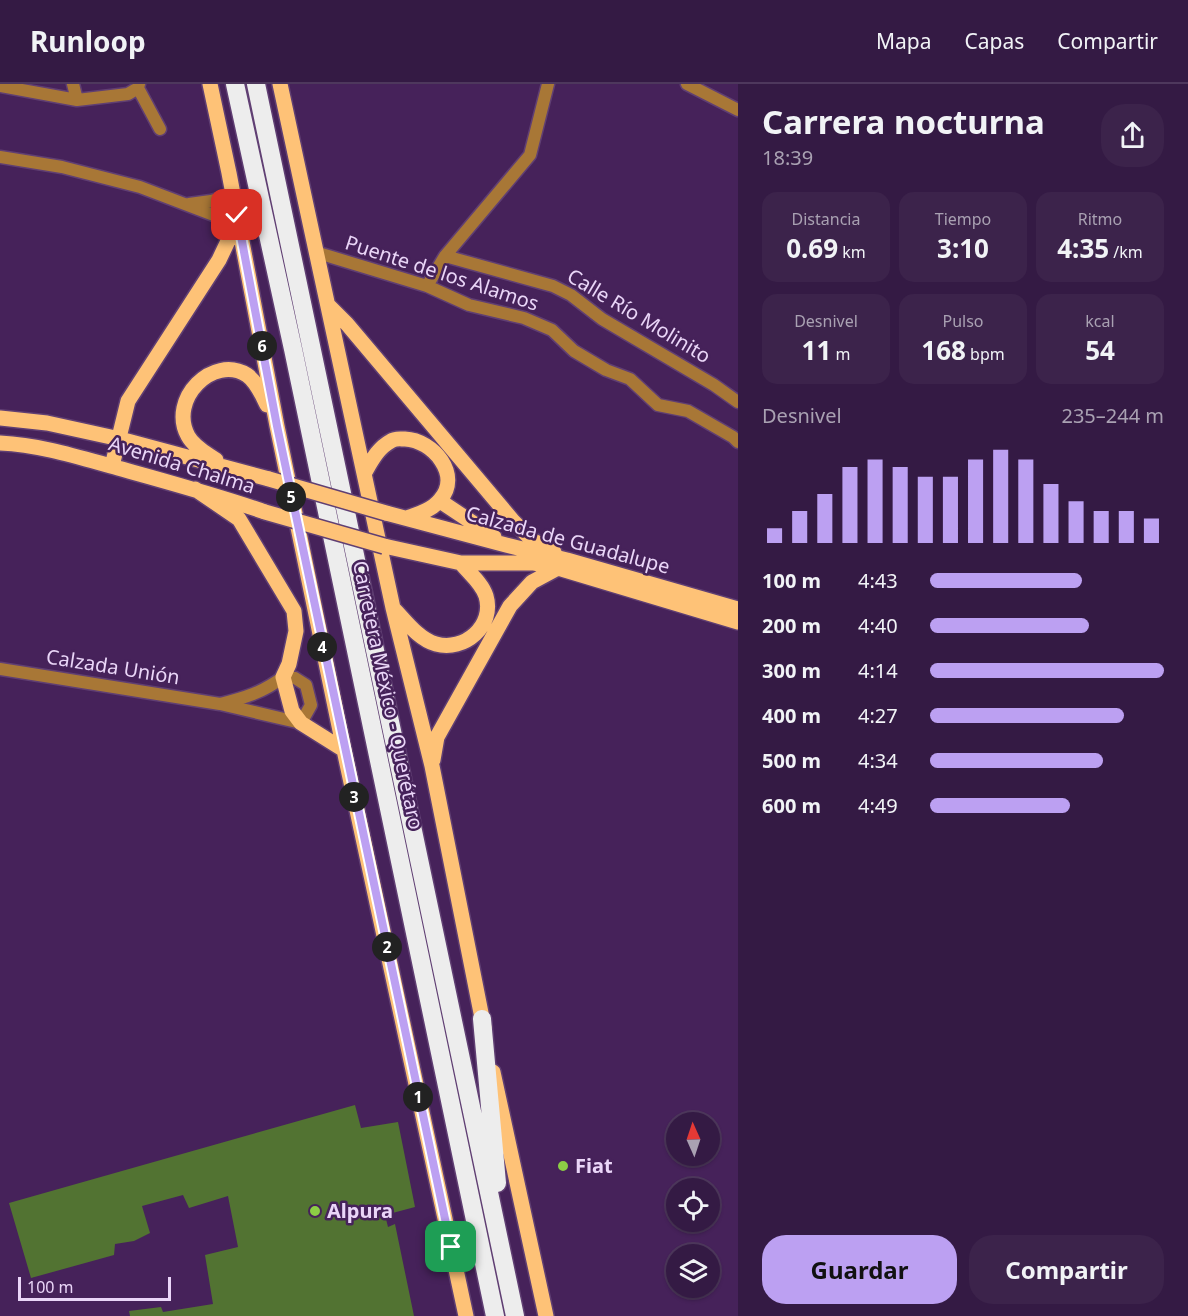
<!DOCTYPE html>
<html lang="es">
<meta charset="utf-8">
<style>
:root{--surface:#341a44;--page:#3c234b;--text:#f1f3f6;--muted:#a9a1b2;--line:#4e385d;--accent:#bca0f2}
body{margin:0;font-family:"Noto Sans",sans-serif;background:var(--page);color:var(--text);height:100vh;display:flex;flex-direction:column;font-size:22px;white-space:nowrap}
*{box-sizing:border-box;margin:0}
p{font-size:20px;color:var(--muted)}
.icon{flex:none;width:33px;height:33px;fill:none;stroke:currentColor;stroke-width:2;stroke-linecap:round;stroke-linejoin:round}
.map{position:relative;flex:1;overflow:hidden}
.sheet{display:flex;flex-direction:column;background:var(--surface);width:450px}
.sheet>*{flex:none}
.needle{width:39px;rotate:357deg}
.fabs{position:absolute;left:666px;top:1028px;display:grid;gap:12px}
.fabs a{display:grid;place-items:center;width:54px;height:54px;border-radius:50%;background:var(--surface);box-shadow:0 2px 4px #0004,0 0 0 2px var(--line);font-size:30px}
.scale{position:absolute;left:18px;bottom:15px;width:153px;box-sizing:border-box;padding-left:6px;border:3px solid #ead6f8;border-top:0;font-size:16px;line-height:21px;white-space:nowrap;color:#ead6f8;-webkit-text-stroke:4px #46225a;paint-order:stroke}
.pin{position:absolute;display:grid;place-items:center;width:51px;height:51px;color:#fff;margin:-26px;border-radius:12px;box-shadow:0 3px 9px #0006}
.km{position:absolute;width:30px;height:30px;margin:-15px;border-radius:50%;background:#222;color:#fff;font-size:16px;line-height:30px;text-align:center}
.round{display:grid;place-items:center;flex:none;width:63px;height:63px;border-radius:24px;background:var(--page)}
.headline{display:flex;align-items:center;justify-content:space-between;height:102px;padding:0 24px}
h1{font-size:33px;font-weight:700;line-height:45px}
.stats{display:grid;grid-template-columns:repeat(3,1fr);gap:9px;height:102px;padding:6px 24px}
.stats div{display:grid;align-content:center;border-radius:15px;background:var(--page);text-align:center}
.stats b{font-size:26px;font-weight:700}
.stats small{font-size:16px;font-weight:400}
.stats p{font-size:16px}
.chart{height:168px;padding:12px 24px}
.chart p{display:flex;justify-content:space-between}
.chart svg{width:100%;height:108px;margin-top:6px;stroke:var(--accent);stroke-width:6}
.cta{display:flex;gap:12px;margin-top:auto;padding:12px 24px}
.cta a{flex:1;height:69px;border-radius:24px;background:var(--accent);color:#111;font-size:24px;font-weight:700;line-height:69px;text-align:center}
.cta a+a{background:var(--page);color:var(--text)}
ul{padding:0 24px;list-style:none;font-size:20px}
li{display:grid;grid-template-columns:96px 72px 1fr;align-items:center;height:45px}
li i{height:15px;border-radius:8px;background:var(--accent)}
header{display:flex;align-items:center;gap:36px;box-sizing:border-box;height:84px;padding:0 30px;background:var(--surface);border-bottom:2px solid var(--line)}
header strong{font-size:28px}
nav{display:flex;gap:33px;margin-inline-start:auto;font-size:21px}
main{display:flex;flex:1;min-height:0}
.map>svg:first-child{display:block}
.building{fill:#527332}
.lines{fill:none;stroke-linecap:round;stroke-linejoin:round}
.minor-casing{stroke:#603f73;stroke-width:15}
.major-casing{stroke:#603f73;stroke-width:18}
.highway-casing{stroke:#603f73;stroke-width:21}
.minor{stroke:#a87736;stroke-width:12}
.major{stroke:#fec277;stroke-width:15}
.highway{stroke:#ededed;stroke-width:18}
.major-bridge-casing{stroke:#603f73;stroke-width:18;stroke-linecap:butt}
.major-bridge{stroke:#fec277;stroke-width:15}
.route-casing{stroke:#fff;stroke-width:12}
.route{stroke:#bca0f2;stroke-width:8}
.poi-dot{fill:#8cce45;stroke:#46225a;stroke-width:2}
.labels{text-anchor:middle;stroke-width:5;stroke-linejoin:round;paint-order:stroke}
.street-label{font-size:20px;fill:#ead6f8;stroke:#46225a}
.poi-label{font-size:20px;font-weight:bold;fill:#ead6f8;stroke:#46225a;text-anchor:start}
</style>
<header>
<strong>Runloop</strong>
<nav><a>Mapa</a><a>Capas</a><a>Compartir</a></nav>
</header>
<main>
<div class="map">
<svg width="738" height="1232" viewBox="0 0 738 1232">
<rect width="100%" height="100%" fill="#46225a"/>
<!-- building -->
<path class="building" d="M355,1021L361,1044L398,1038L415,1123L385,1131L388,1143L395,1140L414,1232H130L129,1227L161,1223L163,1228L213,1220L205,1171L238,1163L228,1112L189,1124L183,1111L142,1122L150,1149L134,1157L115,1160L114,1171L31,1194L9,1119Z"/>
<g class="lines">
<defs>
<path id="minor" d="M73,0L77,16
M139,0L138,4L160,45
M687,0L738,26
M0,2L77,16L128,10L138,4
M0,73L62,83L140,103L216,132L237,131
M189,120L211,117L233,111
M315,168L427,202L469,221L524,234L552,246L574,267L606,286L630,295L658,321L688,327L733,353L738,358
M445,172L553,202L571,211L602,235L714,301L738,318
M427,202L445,172L530,71L548,0
M0,585L220,620L301,639L311,621L306,601L295,594L283,593C264,608 244,614 220,620"/>
<path id="major" d="M210,0L229,89L277,342L344,666L466,1232
M280,0L393,524L432,682L484,944
M328,221L347,240L513,437L532,456L554,468
M0,334L47,339L120,355L269,395
M0,359C41,361 78,373 118,384C167,398 216,411 265,428
M216,376C206,369 194,363 188,352C168,315 213,270 247,291C257,298 262,311 267,321
M112,382L128,317L219,176L238,136
M365,388C372,376 378,364 391,357C395,354 400,355 405,355C433,356 462,391 440,416C432,426 418,430 407,434
M195,405L239,435L294,527L296,547L289,580L283,593L292,627L301,639L344,666
M440,417L494,453
M386,429L506,461L567,476L738,525
M384,462L461,479H533L558,484L738,538
M393,524C405,536 418,555 436,560C464,568 495,542 486,512C482,499 469,489 461,479
M433,676L437,653L510,522L532,498L558,484
M493,988L546,1232"/>
<path id="highway" d="M235,0L293,265L495,1232
M256,0L515,1232
M482,935L497,1099"/>
</defs>
<!-- minor casing -->
<use href="#minor" class="minor-casing"/>
<!-- major casing -->
<use href="#major" class="major-casing"/>
<!-- highway casing -->
<use href="#highway" class="highway-casing"/>
<!-- minor -->
<use href="#minor" class="minor"/>
<!-- major -->
<use href="#major" class="major"/>
<!-- highway -->
<use href="#highway" class="highway"/>
<defs>
<path id="major-bridge" d="M269,395L386,429
M265,428L384,462"/>
</defs>
<!-- major-bridge casing -->
<use href="#major-bridge" class="major-bridge-casing"/>
<!-- major-bridge -->
<use href="#major-bridge" class="major-bridge"/>
</g>
<g class="lines">
<defs>
<path id="route" d="M237,131L277,342L451,1163"/>
</defs>
<!-- route casing -->
<use href="#route" class="route-casing"/>
<!-- route -->
<use href="#route" class="route"/>
</g>
<!-- markers -->
<g class="poi-dot">
<circle cx="563" cy="1082" r="6"/>
<circle cx="315" cy="1127" r="6"/>
</g>
<g class="labels">
<!-- street labels -->
<g class="street-label">
<text transform="translate(442 189) rotate(18)" y="7">Puente de los Alamos</text>
<text transform="translate(639 232) rotate(31)" y="7">Calle Río Molinito</text>
<text transform="translate(182 381) rotate(17)" y="7">Avenida Chalma</text>
<text transform="translate(568 456) rotate(15)" y="7">Calzada de Guadalupe</text>
<text transform="translate(113 583) rotate(9)" y="7">Calzada Unión</text>
<text transform="translate(388 611) rotate(78)" y="7">Carretera México - Querétaro</text>
</g>
<!-- poi labels -->
<g class="poi-label">
<text x="575" y="1089">Fiat</text>
<text x="327" y="1134">Alpura</text>
</g>
</g>
</svg>
<div class="fabs">
<a><svg class="needle" viewBox="-14 -14 28 28"><path d="M0-13l5 13h-10z" fill="#e53935"/><path d="M0 13l5-13h-10z" fill="#a9a1b2"/></svg></a>
<a><svg class="icon" aria-label="locate" viewBox="0 0 24 24"><circle cx="12" cy="12" r="6"/><path d="M12 2v4M12 18v4M2 12h4M18 12h4"/></svg></a>
<a><svg class="icon" aria-label="layers" viewBox="0 0 24 24"><path d="M12 4l9 5-9 5-9-5zM3 14l9 5 9-5"/></svg></a>
</div>
<div class="scale">100 m</div>
<div class="pin" style="left:451px;top:1163px;background:#1e9e55"><svg class="icon" aria-label="arrive" viewBox="0 0 24 24"><path d="M6 21V4h12l-3 4 3 4H6"/></svg></div>
<div class="pin" style="left:237px;top:131px;background:#d93025"><svg class="icon" aria-label="check" viewBox="0 0 24 24"><path d="M5 12l5 5 9-10"/></svg></div>
<b class="km" style="left:418px;top:1013px">1</b>
<b class="km" style="left:387px;top:863px">2</b>
<b class="km" style="left:354px;top:713px">3</b>
<b class="km" style="left:322px;top:563px">4</b>
<b class="km" style="left:291px;top:413px">5</b>
<b class="km" style="left:262px;top:262px">6</b>
</div>
<section class="sheet">
<div class="headline"><div><h1>Carrera nocturna</h1><p>18:39</p></div><a class="round"><svg class="icon" aria-label="share" viewBox="0 0 24 24"><path d="M12 15V3M7 8l5-5 5 5M5 13v7h14v-7"/></svg></a></div>
<div class="stats">
<div><p>Distancia</p><b>0.69<small> km</small></b></div>
<div><p>Tiempo</p><b>3:10</b></div>
<div><p>Ritmo</p><b>4:35<small> /km</small></b></div>
</div>
<div class="stats">
<div><p>Desnivel</p><b>11<small> m</small></b></div>
<div><p>Pulso</p><b>168<small> bpm</small></b></div>
<div><p>kcal</p><b>54</b></div>
</div>
<div class="chart"><p><span>Desnivel</span>235–244 m</p>
<svg viewBox="0 0 160 44" preserveAspectRatio="none"><path d="M5 44V38M15 44V31M25 44V24M35 44V13M45 44V10M55 44V13M65 44V17M75 44V17M85 44V10M95 44V6M105 44V10M115 44V20M125 44V27M135 44V31M145 44V31M155 44V34"/></svg>
</div>
<ul>
<li><b>100 m</b>4:43<i style="width:65%"></i></li>
<li><b>200 m</b>4:40<i style="width:68%"></i></li>
<li><b>300 m</b>4:14<i style="width:100%"></i></li>
<li><b>400 m</b>4:27<i style="width:83%"></i></li>
<li><b>500 m</b>4:34<i style="width:74%"></i></li>
<li><b>600 m</b>4:49<i style="width:60%"></i></li>
</ul>
<div class="cta"><a>Guardar</a><a>Compartir</a></div>
</section>
</main>
